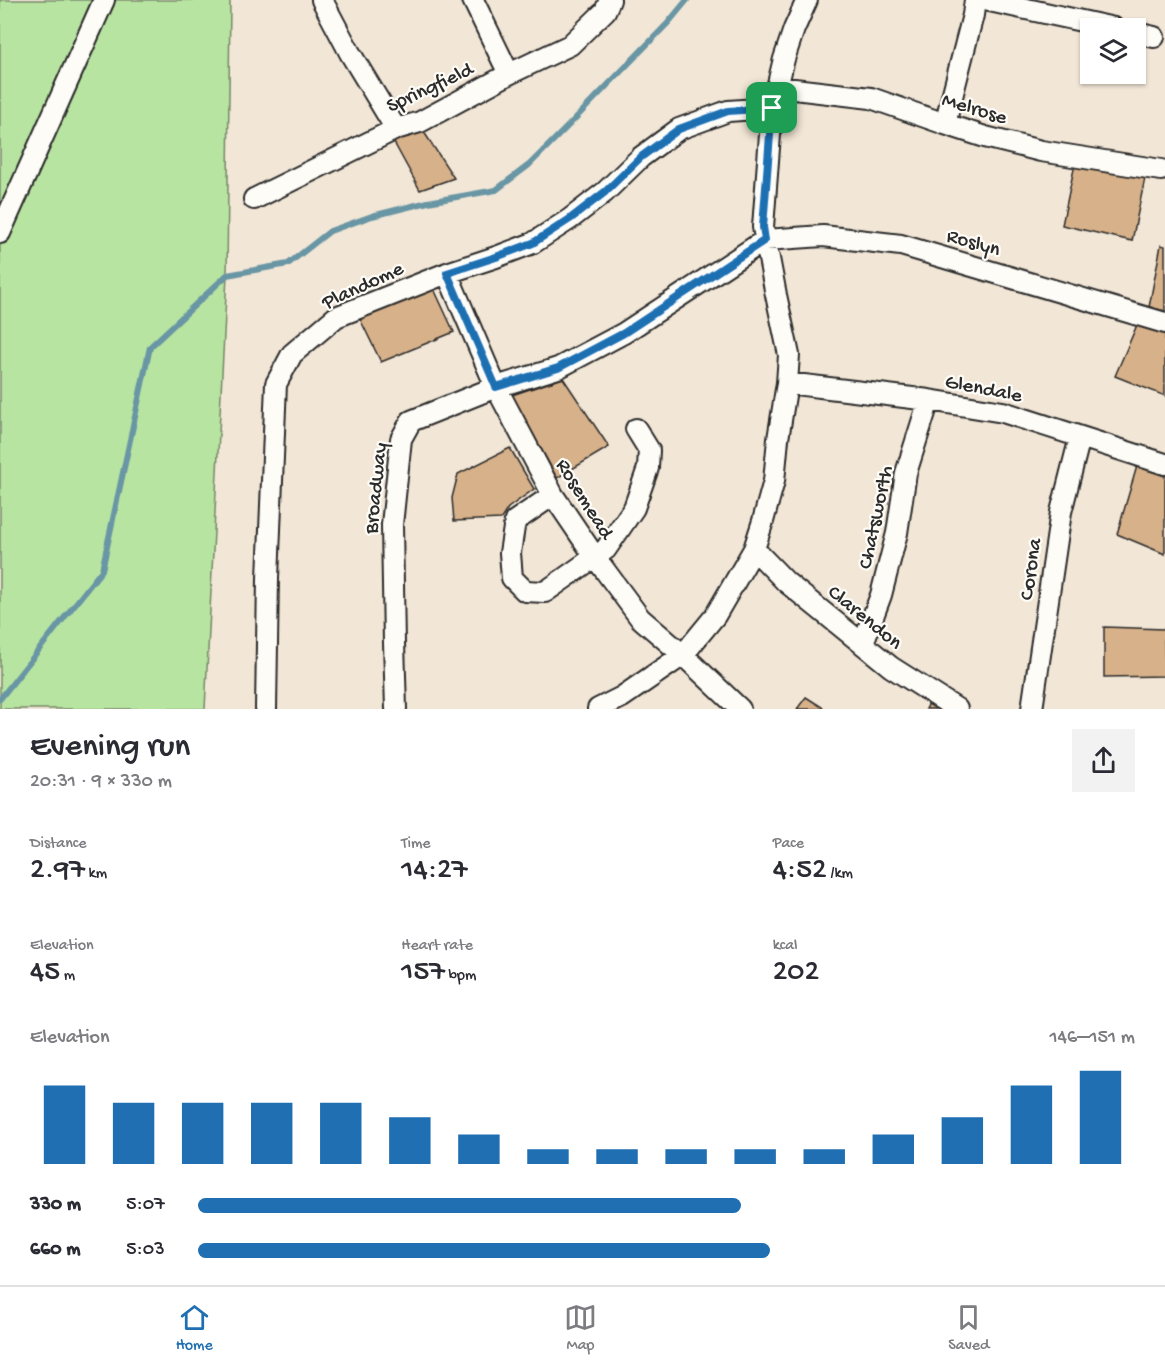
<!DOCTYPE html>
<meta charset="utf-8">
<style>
:root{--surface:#fff;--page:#f2f2f3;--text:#2b2b33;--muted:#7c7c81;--line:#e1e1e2;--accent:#1f6fb2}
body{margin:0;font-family:"Gochi Hand",sans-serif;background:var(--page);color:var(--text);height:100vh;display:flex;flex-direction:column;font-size:22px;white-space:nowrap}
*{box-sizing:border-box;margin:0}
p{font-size:20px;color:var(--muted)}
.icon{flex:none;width:33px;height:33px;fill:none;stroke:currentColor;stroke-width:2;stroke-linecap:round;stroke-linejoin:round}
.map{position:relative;height:709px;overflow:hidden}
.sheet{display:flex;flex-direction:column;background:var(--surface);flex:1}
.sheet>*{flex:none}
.tools{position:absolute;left:1080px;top:18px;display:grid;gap:12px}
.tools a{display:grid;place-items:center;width:66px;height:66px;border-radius:0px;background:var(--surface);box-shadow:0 2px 4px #0004;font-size:30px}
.pin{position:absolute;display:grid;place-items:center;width:51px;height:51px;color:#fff;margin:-26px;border-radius:12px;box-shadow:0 3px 9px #0006}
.round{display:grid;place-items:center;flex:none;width:63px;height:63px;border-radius:0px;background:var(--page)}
.overview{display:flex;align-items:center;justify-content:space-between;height:102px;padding:0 30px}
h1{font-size:33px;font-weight:600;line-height:45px}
.figures{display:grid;grid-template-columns:repeat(3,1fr);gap:9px;height:102px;padding:6px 30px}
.figures div{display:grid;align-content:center}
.figures b{font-size:30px;font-weight:600}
.figures small{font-size:16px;font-weight:400}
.figures p{font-size:16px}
.chart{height:168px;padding:12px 30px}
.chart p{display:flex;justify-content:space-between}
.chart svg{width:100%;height:108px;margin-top:6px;stroke:var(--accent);stroke-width:6}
ul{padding:0 30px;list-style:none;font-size:20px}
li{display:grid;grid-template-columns:96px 72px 1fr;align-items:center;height:45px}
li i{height:15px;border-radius:8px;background:var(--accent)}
.tab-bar{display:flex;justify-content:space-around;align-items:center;height:84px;border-top:2px solid var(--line);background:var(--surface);font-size:16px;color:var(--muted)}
.tab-bar a{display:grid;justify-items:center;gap:3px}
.tab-bar .on{color:var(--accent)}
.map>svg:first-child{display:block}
.green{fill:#b8e4a1;stroke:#728866;stroke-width:1.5}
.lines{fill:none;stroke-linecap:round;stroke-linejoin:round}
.stream{stroke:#6996a4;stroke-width:6}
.building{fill:#d7b189;stroke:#2b2b2b;stroke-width:1.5}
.street-casing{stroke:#2b2b2b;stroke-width:24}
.street{stroke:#fdfcf7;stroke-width:20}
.route-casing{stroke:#fff;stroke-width:12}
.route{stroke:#1f6fb2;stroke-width:8}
.labels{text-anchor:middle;stroke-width:4.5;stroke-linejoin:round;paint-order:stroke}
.street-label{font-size:21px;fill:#2b2b2b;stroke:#fdfcf7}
</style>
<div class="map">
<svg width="1165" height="709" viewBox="0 0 1165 709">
<rect width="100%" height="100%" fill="#f2e6d6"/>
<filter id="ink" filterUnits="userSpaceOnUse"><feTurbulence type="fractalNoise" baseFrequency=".0167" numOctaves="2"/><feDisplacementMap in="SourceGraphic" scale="12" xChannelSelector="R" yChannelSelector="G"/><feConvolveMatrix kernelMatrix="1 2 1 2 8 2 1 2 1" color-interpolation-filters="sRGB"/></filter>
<g filter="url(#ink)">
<!-- green -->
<path class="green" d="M0,0H230L227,275L205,709H0Z"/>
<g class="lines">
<!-- stream -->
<path class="stream" d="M0,699L102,570L150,347L227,275L288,264L330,231L372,216L428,202L496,190L529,165L565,129L668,23L687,0"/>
</g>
<!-- building -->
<path class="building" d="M422,129L454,178L420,190L392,139Z
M1075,164L1145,178L1132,241L1062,225Z
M1161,245L1165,246V311L1149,307Z
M434,289L454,332L381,362L360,319Z
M1137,325L1165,334V396L1115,376Z
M563,378L609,447L557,478L512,395Z
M510,448L534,489L508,508L501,519L454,521L452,498L458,474Z
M1137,466L1165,476V554L1117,534Z
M1104,627L1164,629L1165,676L1104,677Z
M806,697L825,709H797Z
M930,701L944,709H926Z"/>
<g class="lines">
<defs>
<path id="street" d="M322,0L350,53L396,129
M473,0L509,74
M985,0L1114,28
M1136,33L1154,37
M777,87L871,98L945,124L985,137L1041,151L1161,170
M945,124L973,15L975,0
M254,199L396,129L420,122L509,74L570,45L605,11L610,0
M0,233L104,0
M447,273L496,387L553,495L595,557L640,618L683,655L740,709
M787,383L929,400L1003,412L1165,464
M553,495L515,521L510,553L512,578L525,591L545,592L606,549L634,508L648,468L649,450L636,429
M754,549L786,582L891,667L957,709
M863,643L881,595L897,533L906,473L929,400
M266,709L268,578L276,384L292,354L336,317L447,273L496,257L533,243L570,219L605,192L641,157L679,129L728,111L772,108
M396,709L394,643L392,525L401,439L411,421L496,387L558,368L624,333L765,240L823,236L901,245L1165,323
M598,709L622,697L683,655L715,616L754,549L763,521L774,481L778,439L787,383L789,355L776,295L763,227L772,108L784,59L794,29L807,0
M1032,709L1061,512L1080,437"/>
</defs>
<!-- street casing -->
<use href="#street" class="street-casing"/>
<!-- street -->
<use href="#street" class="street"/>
</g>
</g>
<g class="lines" filter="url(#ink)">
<defs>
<path id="route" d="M772,108L763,227L765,240L624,333L558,368L496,387L447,273L496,257L533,243L570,219L605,192L641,157L679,129L728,111Z"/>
</defs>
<!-- route casing -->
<use href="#route" class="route-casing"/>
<!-- route -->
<use href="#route" class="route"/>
</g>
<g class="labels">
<!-- street labels -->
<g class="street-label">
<text transform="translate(429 86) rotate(-25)" y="7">Springfield</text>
<text transform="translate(975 107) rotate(17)" y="7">Melrose</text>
<text transform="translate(974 241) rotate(16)" y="7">Roslyn</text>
<text transform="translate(362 284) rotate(-25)" y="7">Plandome</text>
<text transform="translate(984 387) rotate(11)" y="7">Glendale</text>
<text transform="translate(374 488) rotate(-84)" y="7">Broadway</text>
<text transform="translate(586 498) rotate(58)" y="7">Rosemead</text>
<text transform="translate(874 517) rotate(-78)" y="7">Chatsworth</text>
<text transform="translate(1029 569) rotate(-82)" y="7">Corona</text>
<text transform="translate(866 616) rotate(39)" y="7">Clarendon</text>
</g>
</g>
</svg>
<div class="tools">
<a><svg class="icon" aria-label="layers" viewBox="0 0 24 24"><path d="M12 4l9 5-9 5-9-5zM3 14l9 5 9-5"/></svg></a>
</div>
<div class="pin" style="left:772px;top:108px;background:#1e9e55"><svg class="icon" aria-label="arrive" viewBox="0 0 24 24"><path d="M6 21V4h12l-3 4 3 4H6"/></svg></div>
</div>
<section class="sheet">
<div class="overview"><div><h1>Evening run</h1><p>20:31 · 9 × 330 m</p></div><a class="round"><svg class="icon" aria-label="share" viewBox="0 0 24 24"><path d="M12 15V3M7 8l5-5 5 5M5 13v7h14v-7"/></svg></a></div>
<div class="figures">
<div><p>Distance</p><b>2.97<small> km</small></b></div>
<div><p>Time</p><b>14:27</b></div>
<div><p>Pace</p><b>4:52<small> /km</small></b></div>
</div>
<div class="figures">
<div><p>Elevation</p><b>45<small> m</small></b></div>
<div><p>Heart rate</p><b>157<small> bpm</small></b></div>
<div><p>kcal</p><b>202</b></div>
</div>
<div class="chart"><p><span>Elevation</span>146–151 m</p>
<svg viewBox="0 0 160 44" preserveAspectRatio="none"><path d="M5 44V12M15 44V19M25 44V19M35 44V19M45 44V19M55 44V25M65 44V32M75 44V38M85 44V38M95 44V38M105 44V38M115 44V38M125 44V32M135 44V25M145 44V12M155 44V6"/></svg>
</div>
<ul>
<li><b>330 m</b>5:07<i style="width:58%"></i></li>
<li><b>660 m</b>5:03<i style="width:61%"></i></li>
</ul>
</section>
<nav class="tab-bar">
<a class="on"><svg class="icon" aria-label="home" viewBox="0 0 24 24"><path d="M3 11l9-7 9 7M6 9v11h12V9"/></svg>Home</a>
<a><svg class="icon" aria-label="map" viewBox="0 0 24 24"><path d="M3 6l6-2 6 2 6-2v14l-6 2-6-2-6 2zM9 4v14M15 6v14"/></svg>Map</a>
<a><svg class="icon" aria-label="saved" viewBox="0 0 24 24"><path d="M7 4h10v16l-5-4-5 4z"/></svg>Saved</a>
</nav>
